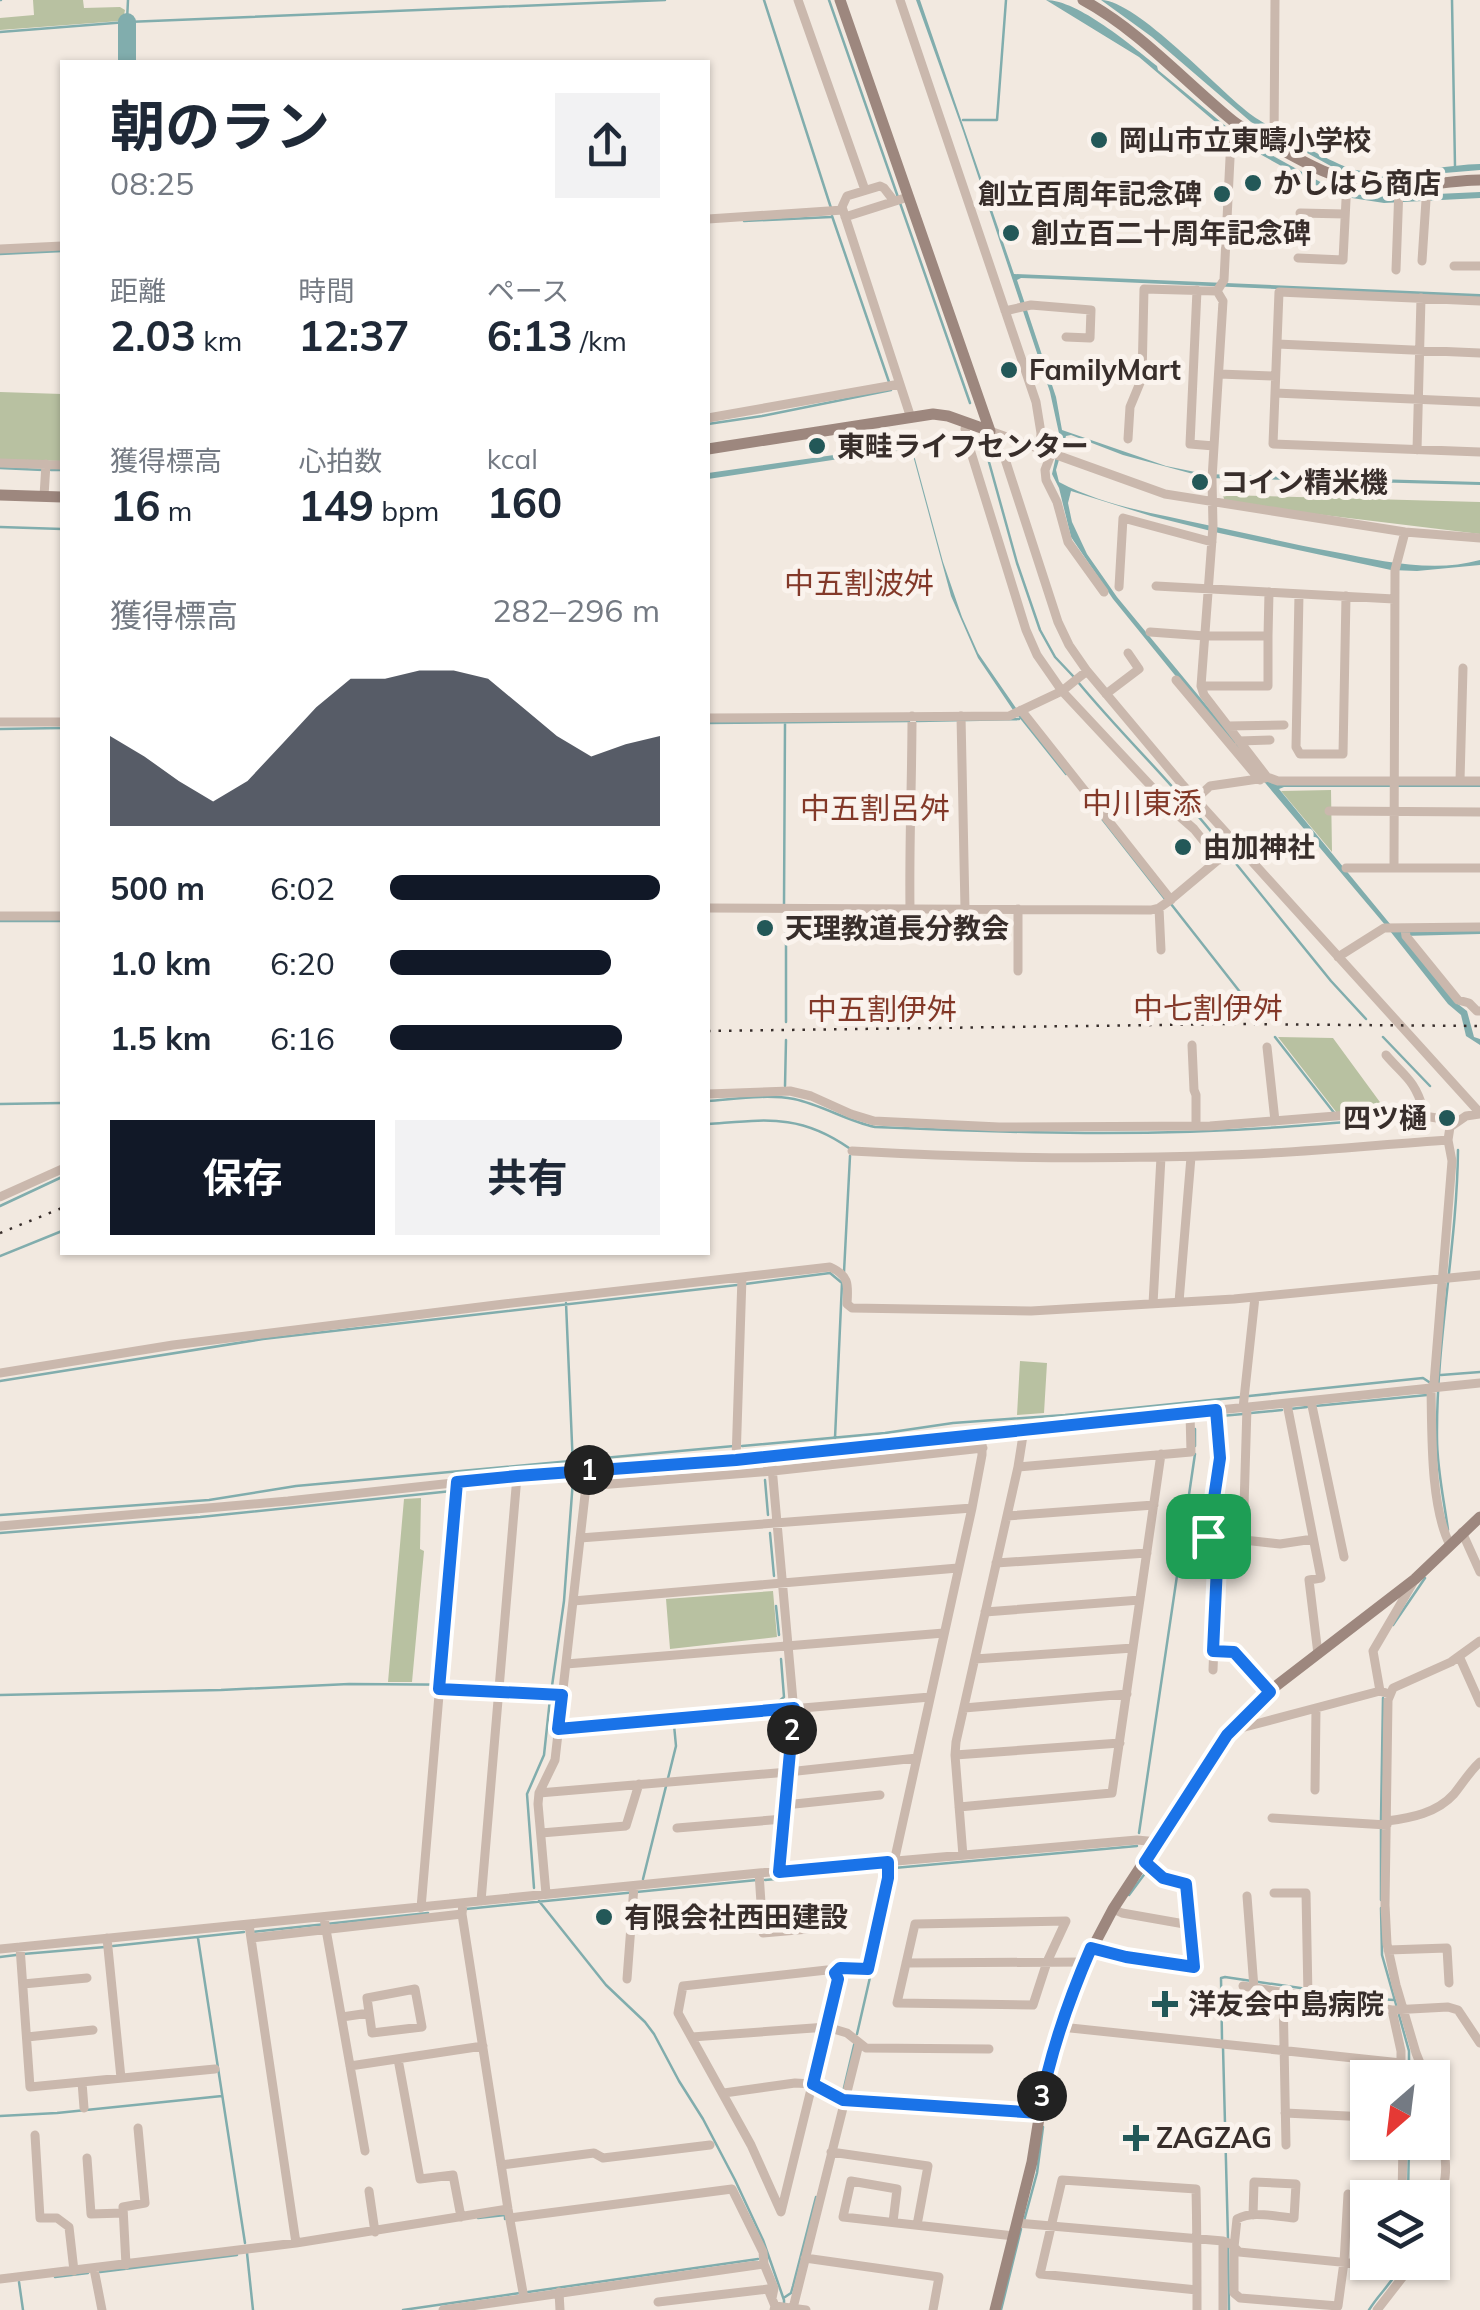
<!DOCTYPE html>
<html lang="ja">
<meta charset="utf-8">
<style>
:root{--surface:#fff;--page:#f2f2f3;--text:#1f2937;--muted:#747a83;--accent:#111827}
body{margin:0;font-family:Mulish,"Noto Sans JP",sans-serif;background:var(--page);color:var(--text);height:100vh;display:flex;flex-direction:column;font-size:38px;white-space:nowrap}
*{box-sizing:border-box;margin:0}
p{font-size:32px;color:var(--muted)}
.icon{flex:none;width:55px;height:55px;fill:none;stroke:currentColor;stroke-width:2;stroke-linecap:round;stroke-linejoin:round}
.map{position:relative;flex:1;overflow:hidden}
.panel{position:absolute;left:60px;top:60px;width:650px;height:1195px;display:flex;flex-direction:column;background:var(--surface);border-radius:0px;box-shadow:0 2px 8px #0004}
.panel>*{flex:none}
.needle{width:65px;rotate:208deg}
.tools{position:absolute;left:1350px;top:2060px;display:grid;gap:20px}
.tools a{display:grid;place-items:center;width:100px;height:100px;border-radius:0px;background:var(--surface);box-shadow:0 2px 8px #0004;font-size:50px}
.pin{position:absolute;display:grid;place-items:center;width:85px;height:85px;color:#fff;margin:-42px;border-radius:20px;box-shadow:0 5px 15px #0006}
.km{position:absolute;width:50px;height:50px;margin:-25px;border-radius:50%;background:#222;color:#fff;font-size:28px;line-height:50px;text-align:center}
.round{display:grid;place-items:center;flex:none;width:105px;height:105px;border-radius:0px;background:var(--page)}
.head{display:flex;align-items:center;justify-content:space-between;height:170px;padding:0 50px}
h1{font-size:55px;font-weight:700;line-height:75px}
.metrics{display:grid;grid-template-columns:repeat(3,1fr);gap:15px;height:170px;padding:10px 50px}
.metrics div{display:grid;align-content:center}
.metrics b{font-size:42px;font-weight:700}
.metrics small{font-size:28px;font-weight:400}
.metrics p{font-size:28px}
.chart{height:280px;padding:20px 50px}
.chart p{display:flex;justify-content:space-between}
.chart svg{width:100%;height:180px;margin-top:10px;fill:var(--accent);opacity:.7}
.action{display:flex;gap:20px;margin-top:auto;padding:20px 50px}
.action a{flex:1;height:115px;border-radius:0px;background:var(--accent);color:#fff;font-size:40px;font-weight:700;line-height:115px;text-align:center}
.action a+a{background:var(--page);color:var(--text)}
ul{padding:0 50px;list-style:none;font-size:32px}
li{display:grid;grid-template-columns:160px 120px 1fr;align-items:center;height:75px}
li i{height:25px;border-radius:12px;background:var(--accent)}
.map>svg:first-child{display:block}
.green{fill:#b8c1a1}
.water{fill:#81adad}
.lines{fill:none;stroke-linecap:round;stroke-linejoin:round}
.stream{stroke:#81adad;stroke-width:2.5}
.river{stroke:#81adad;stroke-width:18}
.street{stroke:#cab8ad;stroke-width:9}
.secondary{stroke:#9d877e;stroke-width:11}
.rail{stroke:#382e2b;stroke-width:2.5;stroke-dasharray:2.5 8;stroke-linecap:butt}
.route-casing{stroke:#fff;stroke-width:20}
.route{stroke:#1a73e8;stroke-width:12}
.poi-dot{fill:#235858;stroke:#faf3ed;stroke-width:4}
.labels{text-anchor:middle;stroke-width:10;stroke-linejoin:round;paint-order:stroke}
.poi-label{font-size:28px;font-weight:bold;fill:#382e2b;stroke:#faf3ed;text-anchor:start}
.neighbourhood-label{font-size:30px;fill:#833929;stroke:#faf3ed}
</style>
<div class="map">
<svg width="1480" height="2310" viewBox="0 0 1480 2310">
<rect width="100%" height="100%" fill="#f2e9e0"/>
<!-- green -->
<path class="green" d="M33,0H83L84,8L120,7L125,10L124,15L120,21L0,30V18L34,15Z
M0,392L62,394V461L0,460Z
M1223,495L1480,502V534L1225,503Z
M1331,790L1332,852L1281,791Z
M1278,1037L1333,1038L1385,1109L1337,1113Z
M1020,1361L1047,1363L1044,1413L1017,1415Z
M421,1498L420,1549L424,1551L412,1682H388L404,1499Z
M773,1591L777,1637L670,1649L666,1599Z"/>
<!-- water -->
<path class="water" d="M916,0H920L1014,274L1480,294V298L1051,279L1021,278L1017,280L1056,397L1062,430L1166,466L1205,474L1480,482V485L1208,478L1123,455L1071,435L1066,436L1056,470L1059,482C1104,506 1158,514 1207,525C1250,534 1292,544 1335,552C1381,561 1434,573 1480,560V565L1417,571L1391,570L1219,533L1151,516L1071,491L1068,503L1072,522L1087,554L1117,597L1269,781L1480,784V787H1284L1279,789L1395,930H1480V934L1404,936L1454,1001L1467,1011L1474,1037L1480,1039V1045L1466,1036L1461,1015L1448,1004L1386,926L1196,701L1113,599L1071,537L1059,488L1052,474L1060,438L1050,392L963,131Z
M1046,0C1078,0 1132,46 1157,66L1158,70L1239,137L1324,184L1350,193L1372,197L1480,192V198L1384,203L1352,198L1323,189L1240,143L1139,57Z
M1101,0C1137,0 1220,92 1253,116C1272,129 1336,166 1356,170C1396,178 1440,165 1480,164V170L1385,178L1361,177L1338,170L1251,122L1152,37Z
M911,444L943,562L962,617L978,653L1016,708L1013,710L978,658L951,596L911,448L708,479V473Z"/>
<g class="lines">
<!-- stream -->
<path class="stream" d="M0,0H1
M764,0L831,208
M829,0L970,403
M1452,0L1455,166
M127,21L128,0
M0,32L127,22L665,0
M963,120H997L1006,0
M832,216L889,382
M744,221L831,217
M0,254L62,251
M708,424L762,416L891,390
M984,444L1017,563L1040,630L1055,657L1073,676
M0,468L43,470
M51,470H62
M0,527L62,529
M1078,682C1125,739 1180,790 1225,849
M1018,714L1066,774
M917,721L1019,719
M708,723L909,721
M0,729L62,728
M1099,815L1165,899
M1229,855L1331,981L1366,1019
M1171,904L1251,1006L1274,1018
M784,906L785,724
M786,914V1022
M0,921H62
M1275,1037L1335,1114
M1383,1037L1430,1086
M785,1086L786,1040
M708,1101C735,1099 767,1094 794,1099C822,1105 847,1121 875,1127C1015,1133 1155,1137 1295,1126C1333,1123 1372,1121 1409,1115
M0,1104L62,1103
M708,1124C765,1120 799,1113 849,1148
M0,1206L62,1177
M0,1256L62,1231
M844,1272L850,1156
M745,1284L830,1273L842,1283L835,1438
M566,1303L573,1467
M1441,1375L1480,1372
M0,1381L263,1339L737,1285
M1249,1396L1423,1378L1429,1382
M1315,1406L1427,1395
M1290,1409L1307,1407
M1251,1413L1282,1410
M1221,1416L1243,1414
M1196,1419L1213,1417
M1195,1429V1446
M1027,1436L1188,1421
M987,1440L1019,1437
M742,1446L885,1433L953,1423L1065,1415L1241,1397
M589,1477L759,1465L979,1441
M765,1480L768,1515
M519,1484L581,1478
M459,1490L511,1484
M0,1515L209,1500L296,1486L734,1446
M1448,1530C1444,1500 1437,1469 1437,1438C1436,1341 1457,1246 1458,1150
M0,1533L200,1517L452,1491
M770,1533L774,1576
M776,1606L779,1635
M1393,1625L1425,1578
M552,1686L564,1601L573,1480
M0,1695L221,1690L349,1684L492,1685L552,1688
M672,1712L778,1702L784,1697L781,1659
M1381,1820L1383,1698
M1139,1833L1195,1454
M894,1868L1137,1846
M643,1879L676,1746L674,1725
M765,1880L886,1869
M534,1888L527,1794L544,1755L550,1699
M1129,1895L1146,1872
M1381,1900V1828
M539,1901L606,1985L645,2022L654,2034L679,2081L703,2119L735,2180L763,2240L784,2300V2304
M1381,1908L1382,1955L1397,2008
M466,1909L757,1880
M252,1932L428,1913
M198,1938L245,2243
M113,1946L244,1932
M23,1954L105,1947
M0,1957L16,1955
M1399,2015L1409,2051V2078
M857,2034L871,1973
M1222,2039L1221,1978L1225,1977L1375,1999L1395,2000
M1223,2047L1228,2239
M843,2092L855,2041
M1048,2099L1050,2085
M0,2116L57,2113L222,2096
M1408,2198L1409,2142
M478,2218L505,2215V2219
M1024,2221L1037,2173L1043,2127
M1228,2247L1229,2310
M247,2253L253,2310
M100,2272L237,2255
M55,2277L88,2273
M19,2282L23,2310
M528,2292L758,2259
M785,2297L791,2293L793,2286L816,2197
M403,2310L520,2293
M1001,2310L1021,2229
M1369,2310C1379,2293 1395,2281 1402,2262"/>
<!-- river -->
<path class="river" d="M127,62V22"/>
<!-- street -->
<path class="street" d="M798,0L865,190
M900,0L1036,402L1041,433L1040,448
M1236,123L1231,138L1224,280L1217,291L1223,301L1212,479L1213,526L1201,686L1204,695L1267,777L1278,781H1480
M1274,145L1275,0
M894,201L884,188L880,186L847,196L842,207L911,418
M1300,213L1345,214
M845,217L908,197
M708,219L843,210
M0,249L62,246
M1298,258L1343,260L1347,180
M1422,261L1427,185
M1454,266H1480
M1396,270L1399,187
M1197,290L1190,444L1214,446
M1480,301L1279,292L1273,444L1480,452
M1005,311L1031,305L1091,310L1090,338L1066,337
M1277,344L1480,353
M1219,374L1275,376
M1275,393L1480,402
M708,418L900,384
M967,423L965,429L969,446L1026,630L1037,655L1062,691L1178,815L1194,829L1219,860
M990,431L997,448L1004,456L1058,622L1069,645L1087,671L1181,783L1480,1113
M990,431L1165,494L1405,532L1480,538
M1128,439L1130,407L1142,378L1144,289L1217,291
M1417,450L1421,298
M1052,452L1045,470L1046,480L1057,502L1068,542L1104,592
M0,463L62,465
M44,496L46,464
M1156,586L1394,599
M1119,587L1123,518L1212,542
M1299,594L1296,747L1300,754H1343L1346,596
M1150,632L1205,636H1268V686H1201
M1268,636L1269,592
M1176,680L1260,780
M1106,694L1139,669L1128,653
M1021,710L1171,900
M961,716L965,909
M708,718L1009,716L1062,691L1087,671
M0,722H62
M1228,726L1284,725
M1239,741L1270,740
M1460,781L1463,668
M1196,799L1210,786L1265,778
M1329,811L1480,812
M1394,867L1395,570L1405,532
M1346,868H1480
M708,908L1151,910L1159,908L1169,901L1237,844
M1159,908L1161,950
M910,909C909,844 912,781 912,716
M1018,909V971
M0,916H62
M1405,929L1406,936L1458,1000L1469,1003L1477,1011H1480
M1338,957L1384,928L1480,927
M1192,1045L1194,1090L1196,1095V1126
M1267,1047L1275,1121
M1386,1055C1404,1076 1415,1080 1423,1109
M708,1094L790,1091L811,1096L851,1114L874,1121L999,1127L1210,1126L1423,1109L1424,1116L1443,1119L1450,1127
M852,1151C977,1158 1102,1160 1227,1155C1301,1153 1375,1145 1448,1140
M0,1197L62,1169
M1179,1302L1191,1157
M1153,1304L1161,1157
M0,1373L173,1345L504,1304L830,1267C850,1276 848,1285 847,1304L852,1308L1031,1311L1234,1299L1480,1275
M1311,1401L1344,1557
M1287,1404L1321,1578L1309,1580L1318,1654
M1243,1408L1255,1297
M771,1456L794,1712L779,1872
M736,1460L742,1277
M1018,1467L1191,1452L1190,1413
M586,1486L773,1471L983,1448
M1007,1516L1154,1505
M0,1526L288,1501L517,1476L736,1460L1431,1388L1434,1383L1452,1161L1448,1140L1450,1127L1466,1116L1480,1114
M1462,1532L1480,1572
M1208,1536L1280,1544L1313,1539
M580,1538L972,1508
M1243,1540L1247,1407
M1450,1545C1430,1506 1432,1432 1431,1388L1480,1383
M996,1563L1147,1553
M573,1601L958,1568
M985,1612L1140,1600
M1213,1651L1234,1652L1269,1692
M1459,1656L1480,1703
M975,1659L1133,1648
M566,1664L944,1633
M1213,1670L1217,1567L1204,1565L1221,1458L1216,1410
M439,1689L562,1695
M1380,1691L1373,1651L1414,1581
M964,1708L1127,1694
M1234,1727L1241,1728L1380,1691L1389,1694
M559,1729L930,1697
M955,1755L1120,1743
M1315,1790L1316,1708
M539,1793L788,1772L917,1758
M785,1805L880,1795
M959,1807L1112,1793L1161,1454
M1272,1818L1387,1825
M1387,1821C1411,1818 1437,1813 1454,1794C1463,1783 1469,1772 1480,1762
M677,1828L784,1819
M541,1833L626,1826L639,1784
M963,1856L955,1755L956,1742L1018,1467L1024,1429
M894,1862L972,1508L982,1455V1434
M759,1873L763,1933L820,1928
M1274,1893H1306L1308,1997
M546,1894L538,1804L539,1793L555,1760L586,1486L585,1471
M1247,1896L1254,1988
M481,1901L517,1476
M463,1903L462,1914L508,2209L524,2298
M421,1908L457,1482
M1113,1909L1122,1913L1190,1925
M324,1918L365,2151
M1066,1921L1047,1962L1033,2005L897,2003L915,1924Z
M249,1925L296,2243
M720,1928L762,1924
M107,1938L121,2078
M251,1938L462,1914
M20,1947L30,2087L215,2069
M1091,1948L1126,1957L1194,1967L1186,1884L1163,1878L1145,1862
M0,1949L759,1873L1137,1840L1158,1842
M1388,1950L1447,1948L1449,1983
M906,1963L1085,1962
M827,1970L835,1973L838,1979L781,2212L751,2145L678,2013L683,1986Z
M835,1973L841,1968L868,1969L889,1878L888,1862
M627,1979L634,1886
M23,1984L87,1978
M1243,1986L1392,2010L1448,2007L1458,2010L1480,2043
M415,1989L422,2027L372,2033L367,1998Z
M1283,1993L1286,2145
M1392,2010L1401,2051V2078
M342,2017L369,2013
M1061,2027L1401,2063
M27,2037L93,2030
M692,2037L827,2027L847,2033L866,2048L989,2049
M398,2059L420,2179L453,2175L461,2217
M350,2066L483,2046
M1426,2078L1416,2053L1396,1985L1387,1944L1385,1905L1388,1700L1393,1688L1451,1662L1480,1641
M82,2082L84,2108
M724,2093L795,2083L813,2084L845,2100L1039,2113
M1432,2097C1439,2122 1451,2162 1443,2187C1441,2194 1436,2202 1432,2209
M1285,2113L1368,2117
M35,2135L40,2218H57L69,2227L74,2271
M831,2152L928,2166L917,2225
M87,2158L91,2214L123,2213
M501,2165L594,2153L603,2158L710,2145
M369,2191L375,2232
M1402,2198L1403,2142
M1253,2215L1254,2182L1296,2184L1294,2218C1276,2217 1253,2210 1237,2219L1234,2247V2293L1240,2298L1338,2306L1344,2262L1348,2194
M510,2218L732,2189L763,2252L764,2264L774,2288L772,2298
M893,2222L897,2189L851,2181L843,2217L1014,2236
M1017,2223L1223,2241L1231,2244L1239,2252L1390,2267L1394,2262
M805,2258L939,2277L933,2310
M126,2265L123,2207L145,2203L138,2128
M94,2269L102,2310
M0,2279L296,2243L508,2209
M559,2292L560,2310
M658,2302L768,2289L775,2306L774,2310
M775,2306L806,2310
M793,2308L859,2044
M443,2310L764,2264
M1197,2310C1197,2270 1197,2229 1196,2189L1062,2180L1040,2274L1197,2290
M1223,2310V2241
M1377,2310L1405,2274L1409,2262"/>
<!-- secondary -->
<path class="secondary" d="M840,0L990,431
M1083,0C1140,31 1183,80 1233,121C1243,129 1255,134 1266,141C1303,162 1337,182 1380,187C1414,190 1446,180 1480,180
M708,449L933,414L948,416L990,431
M0,495L62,497
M995,2310L1032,2162L1046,2074L1085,1962L1113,1909L1227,1735L1263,1696L1415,1579L1480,1517"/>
<!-- rail -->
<path class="rail" d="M708,1031L1231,1024L1480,1026
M0,1233L62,1208"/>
</g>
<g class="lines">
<defs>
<path id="route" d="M1216,1410L1220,1458L1204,1565L1217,1566L1213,1651L1234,1652L1270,1692L1227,1735L1145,1862L1163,1878L1186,1884L1194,1967L1126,1957L1091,1948C1068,2001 1049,2056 1039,2113L843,2100L813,2084L838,1979L835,1973L840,1968L868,1969L888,1878V1862L779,1872L794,1708L558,1729L562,1695L439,1689L457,1482L517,1476L736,1460Z"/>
</defs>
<!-- route casing -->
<use href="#route" class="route-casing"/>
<!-- route -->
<use href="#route" class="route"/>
</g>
<!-- markers -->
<g class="poi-dot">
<circle cx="1099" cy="140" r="10"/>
<circle cx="1253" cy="183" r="10"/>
<circle cx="1222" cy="194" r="10"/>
<circle cx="1011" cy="233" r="10"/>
<circle cx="1009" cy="370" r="10"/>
<circle cx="817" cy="446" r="10"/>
<circle cx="1200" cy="482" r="10"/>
<circle cx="1183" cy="847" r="10"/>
<circle cx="765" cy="928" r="10"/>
<circle cx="1447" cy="1118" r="10"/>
<circle cx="604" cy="1917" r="10"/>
<path d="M1160 1989h10v10h10v10h-10v10h-10v-10h-10v-10h10z"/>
<path d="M1131 2123h10v10h10v10h-10v10h-10v-10h-10v-10h10z"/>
</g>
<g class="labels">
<!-- poi labels -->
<g class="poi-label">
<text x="1119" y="150">岡山市立東疇小学校</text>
<text x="1273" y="193">かしはら商店</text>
<text x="1202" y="204" text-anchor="end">創立百周年記念碑</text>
<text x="1031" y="243">創立百二十周年記念碑</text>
<text x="1029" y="380">FamilyMart</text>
<text x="837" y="456">東畦ライフセンター</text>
<text x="1220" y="492">コイン精米機</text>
<text x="1203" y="857">由加神社</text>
<text x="785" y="938">天理教道長分教会</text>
<text x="1427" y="1128" text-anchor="end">四ツ樋</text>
<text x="624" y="1927">有限会社西田建設</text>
<text x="1188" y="2014">洋友会中島病院</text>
<text x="1156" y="2148">ZAGZAG</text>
</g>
<!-- neighbourhood labels -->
<g class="neighbourhood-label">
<text x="859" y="594">中五割波舛</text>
<text x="1142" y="814">中川東添</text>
<text x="875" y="819">中五割呂舛</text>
<text x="1208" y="1019">中七割伊舛</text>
<text x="882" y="1020">中五割伊舛</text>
</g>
</g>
</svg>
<div class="tools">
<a><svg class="needle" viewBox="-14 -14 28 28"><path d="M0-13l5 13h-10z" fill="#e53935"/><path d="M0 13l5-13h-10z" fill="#747a83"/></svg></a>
<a><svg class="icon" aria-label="layers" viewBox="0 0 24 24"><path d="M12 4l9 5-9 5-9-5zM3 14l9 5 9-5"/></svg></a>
</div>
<div class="pin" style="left:1208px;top:1536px;background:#1e9e55"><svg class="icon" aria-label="arrive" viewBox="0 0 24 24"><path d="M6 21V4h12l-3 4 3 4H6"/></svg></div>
<b class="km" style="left:589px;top:1470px">1</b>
<b class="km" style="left:792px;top:1730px">2</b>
<b class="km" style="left:1042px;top:2096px">3</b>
<section class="panel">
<div class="head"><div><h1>朝のラン</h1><p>08:25</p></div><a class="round"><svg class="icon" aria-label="share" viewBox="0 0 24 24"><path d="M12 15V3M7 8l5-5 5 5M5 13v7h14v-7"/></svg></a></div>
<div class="metrics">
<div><p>距離</p><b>2.03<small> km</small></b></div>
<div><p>時間</p><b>12:37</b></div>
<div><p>ペース</p><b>6:13<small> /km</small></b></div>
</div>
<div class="metrics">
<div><p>獲得標高</p><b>16<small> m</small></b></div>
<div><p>心拍数</p><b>149<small> bpm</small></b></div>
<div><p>kcal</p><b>160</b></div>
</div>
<div class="chart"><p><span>獲得標高</span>282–296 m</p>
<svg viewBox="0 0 160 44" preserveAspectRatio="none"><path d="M0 44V22L10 27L20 33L30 38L40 33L50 24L60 15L70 8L80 8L90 6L100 6L110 8L120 15L130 22L140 27L150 24L160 22V44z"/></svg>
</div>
<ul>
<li><b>500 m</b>6:02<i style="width:100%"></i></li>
<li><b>1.0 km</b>6:20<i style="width:82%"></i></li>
<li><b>1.5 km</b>6:16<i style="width:86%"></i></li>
</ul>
<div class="action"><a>保存</a><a>共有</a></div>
</section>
</div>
